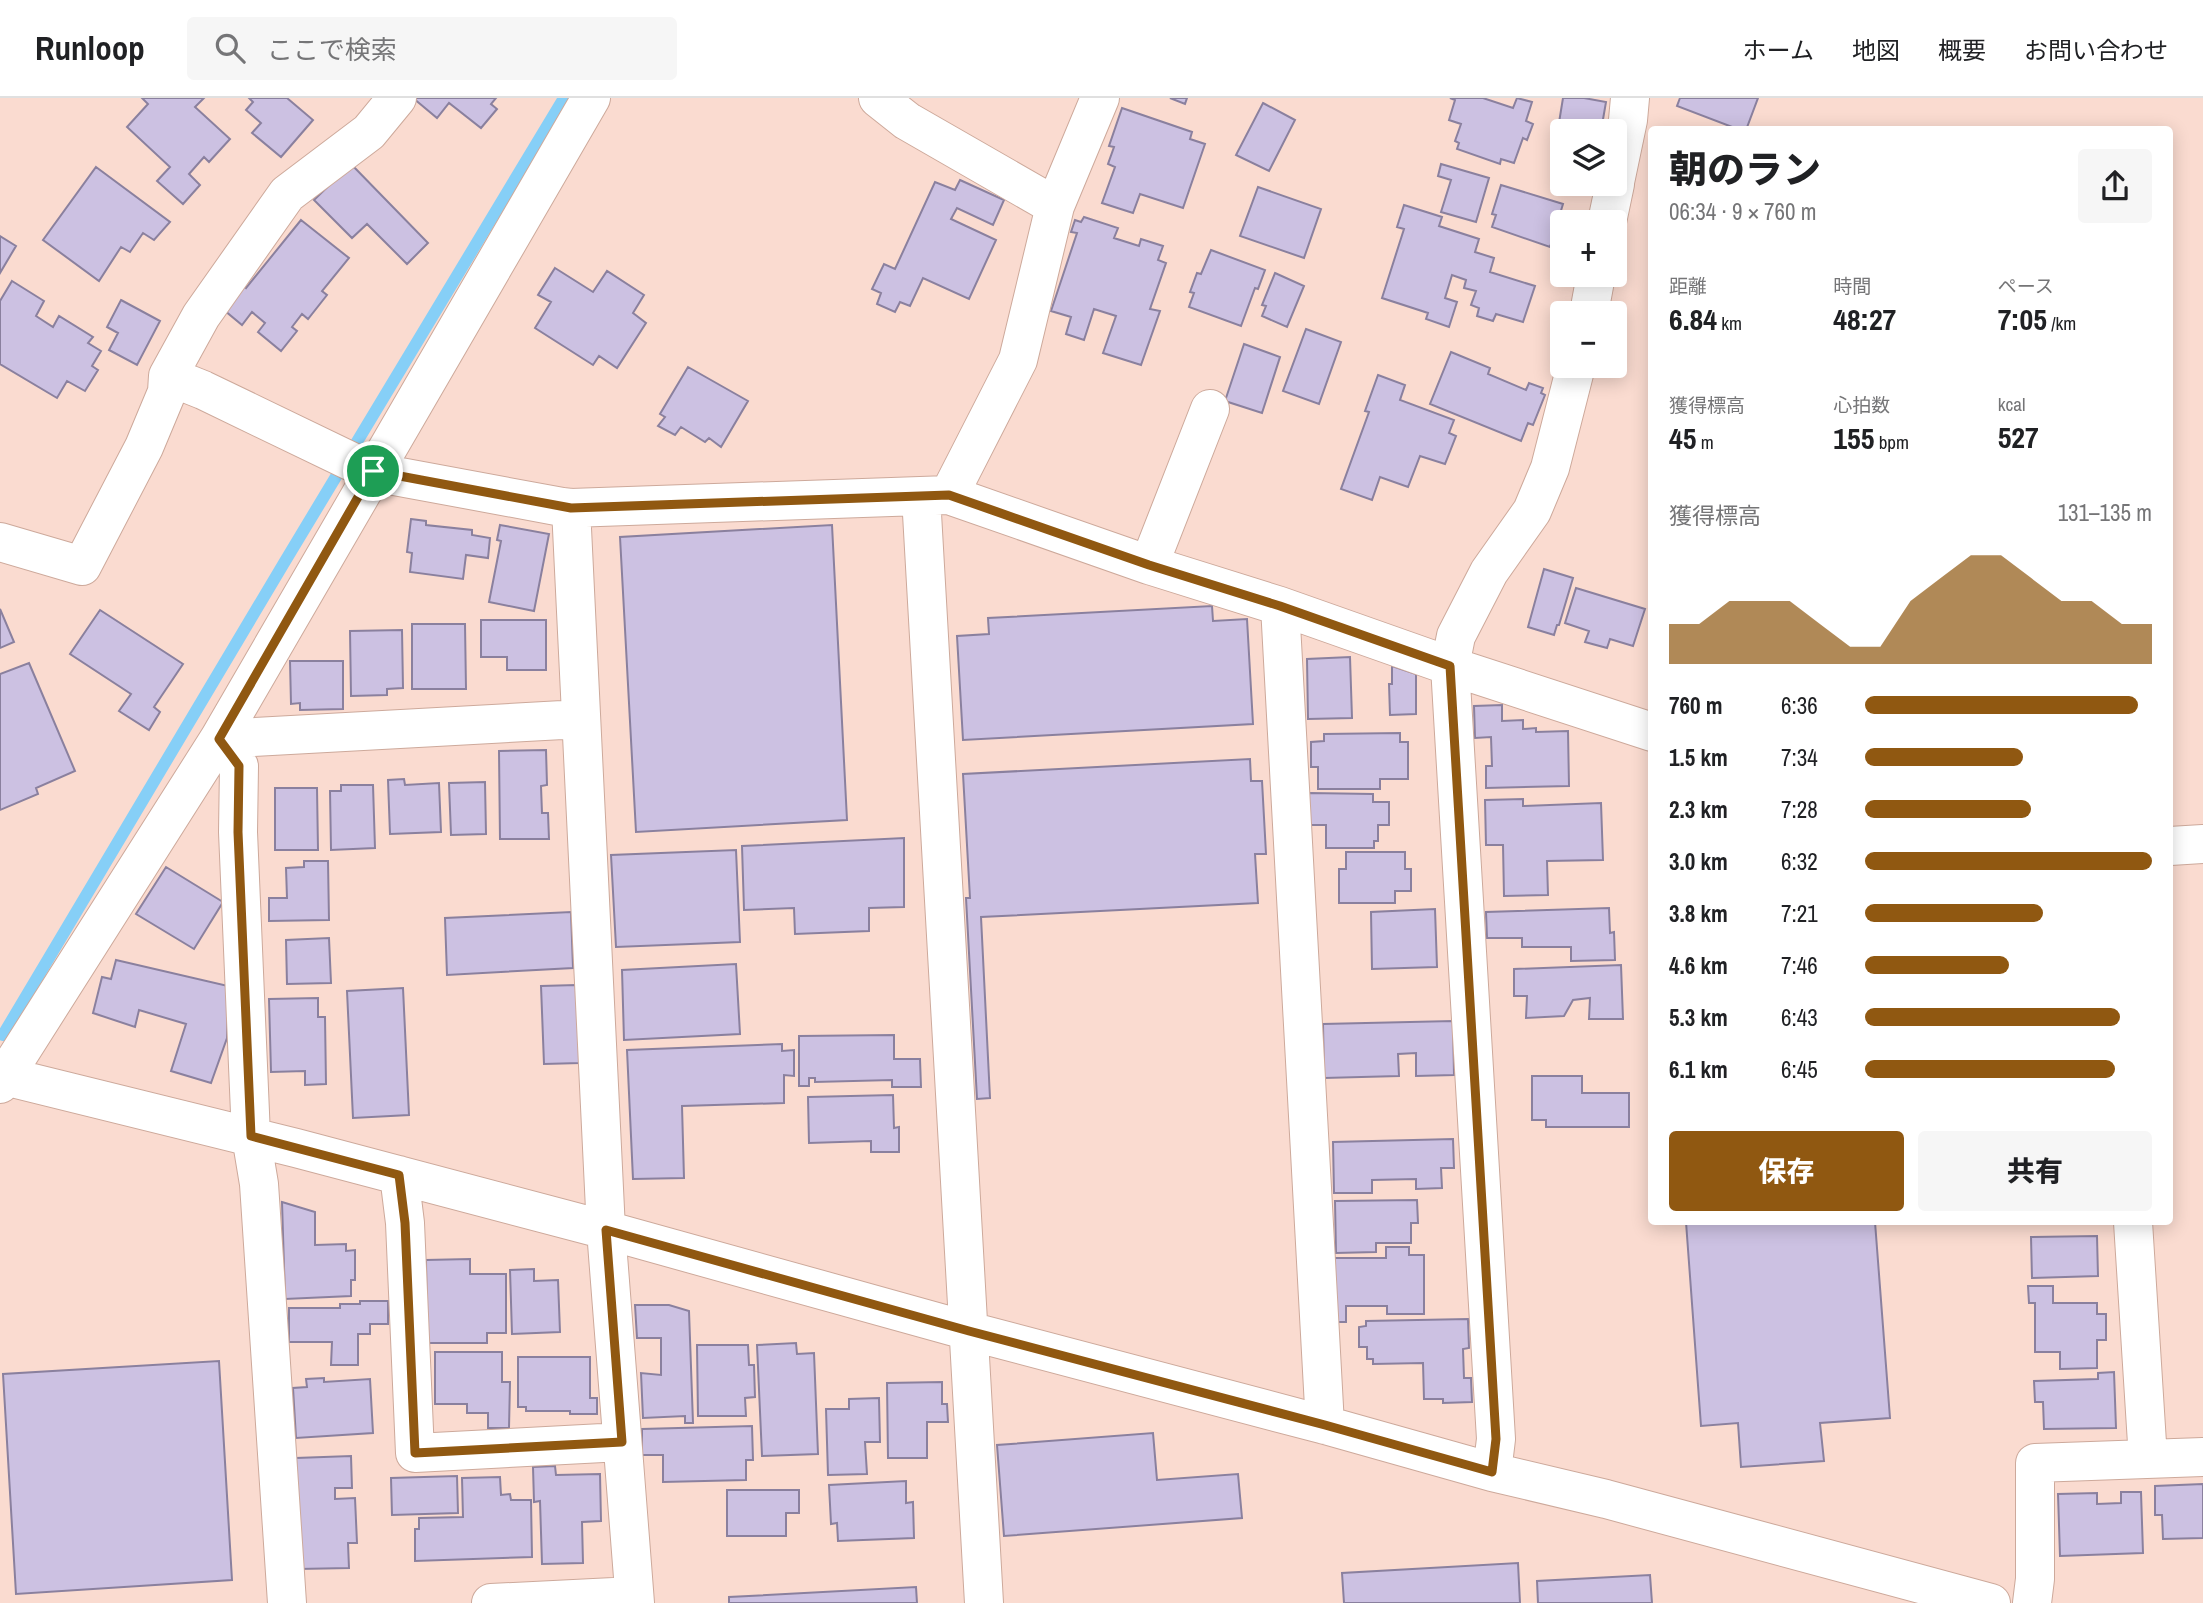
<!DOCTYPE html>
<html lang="ja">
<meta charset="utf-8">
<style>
:root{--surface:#fff;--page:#f6f6f6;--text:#202124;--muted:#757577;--line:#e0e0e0;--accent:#905811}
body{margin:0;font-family:"Archivo Narrow","Noto Sans JP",sans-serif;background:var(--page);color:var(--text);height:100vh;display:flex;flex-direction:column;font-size:26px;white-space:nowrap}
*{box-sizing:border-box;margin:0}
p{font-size:23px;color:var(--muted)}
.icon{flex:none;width:38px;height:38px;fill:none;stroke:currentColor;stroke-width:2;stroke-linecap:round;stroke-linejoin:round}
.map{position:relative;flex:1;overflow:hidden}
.details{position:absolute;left:1648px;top:28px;width:525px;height:1099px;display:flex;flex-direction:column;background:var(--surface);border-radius:7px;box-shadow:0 4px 18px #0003}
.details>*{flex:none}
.buttons{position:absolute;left:1550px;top:21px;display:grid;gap:14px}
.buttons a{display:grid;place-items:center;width:77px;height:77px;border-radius:7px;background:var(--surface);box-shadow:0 4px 18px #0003;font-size:35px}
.pin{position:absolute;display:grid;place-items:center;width:60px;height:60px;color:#fff;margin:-30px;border:4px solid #fff;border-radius:50%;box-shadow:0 2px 7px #0007}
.round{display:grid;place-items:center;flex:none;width:74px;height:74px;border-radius:7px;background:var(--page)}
.headline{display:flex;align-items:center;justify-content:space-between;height:119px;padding:0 21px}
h1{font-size:38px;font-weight:800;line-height:52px}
.figures{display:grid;grid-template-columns:repeat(3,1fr);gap:10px;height:119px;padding:7px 21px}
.figures div{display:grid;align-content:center}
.figures b{font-size:30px;font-weight:800}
.figures small{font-size:19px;font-weight:400}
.figures p{font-size:19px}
.chart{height:196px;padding:14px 21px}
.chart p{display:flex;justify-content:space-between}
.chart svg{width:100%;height:126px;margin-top:7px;fill:var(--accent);opacity:.7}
.action{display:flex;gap:14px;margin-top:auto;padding:14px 21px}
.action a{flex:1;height:80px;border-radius:7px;background:var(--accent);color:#fff;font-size:28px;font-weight:800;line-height:80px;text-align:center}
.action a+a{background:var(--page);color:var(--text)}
ul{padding:0 21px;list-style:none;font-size:23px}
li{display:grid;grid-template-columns:112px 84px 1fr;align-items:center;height:52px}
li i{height:18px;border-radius:9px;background:var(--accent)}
header{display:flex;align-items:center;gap:42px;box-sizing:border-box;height:98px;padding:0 35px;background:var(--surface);border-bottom:2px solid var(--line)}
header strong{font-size:33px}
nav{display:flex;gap:38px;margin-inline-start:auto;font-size:24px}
.search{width:490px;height:63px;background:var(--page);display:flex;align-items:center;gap:18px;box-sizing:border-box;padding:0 24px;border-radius:7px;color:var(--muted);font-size:26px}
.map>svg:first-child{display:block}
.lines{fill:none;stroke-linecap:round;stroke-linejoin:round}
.stream{stroke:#86cff7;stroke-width:12}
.building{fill:#ccc1e2;stroke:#8a809e;stroke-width:2}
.minor-casing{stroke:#cda99b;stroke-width:40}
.minor{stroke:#fff;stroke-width:38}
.route-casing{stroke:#fff;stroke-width:14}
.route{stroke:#905811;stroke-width:9}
</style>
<header>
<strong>Runloop</strong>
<div class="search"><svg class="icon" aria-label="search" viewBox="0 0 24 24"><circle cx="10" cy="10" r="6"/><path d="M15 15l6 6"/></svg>ここで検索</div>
<nav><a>ホーム</a><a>地図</a><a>概要</a><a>お問い合わせ</a></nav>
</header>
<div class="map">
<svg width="2203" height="1505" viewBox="0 0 2203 1505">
<rect width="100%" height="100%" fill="#fadbd0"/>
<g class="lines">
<!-- stream -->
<path class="stream" d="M3,937L284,465L564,0"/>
</g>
<!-- building -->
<path class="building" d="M142,0H204L195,9L230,41L209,64L204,59L189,76L200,87L183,106L157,83L170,69L127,29L148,6Z
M249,0H287L313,22L281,59L252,35L261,25L246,12L253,4Z
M413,0H496L491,6L497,11L481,30L449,5L437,20Z
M1170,0H1187L1185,6Z
M1450,0H1483L1513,10L1517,0L1532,4L1526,23L1533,26L1527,42L1523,40L1514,65L1501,61L1500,66L1457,51L1459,45L1455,43L1461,26L1449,22L1455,2Z
M1563,0H1584L1606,4L1601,33H1563V44L1556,43Z
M1680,0H1758L1746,32H1740L1677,8Z
M1263,5L1295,22L1269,73L1236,57Z
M1122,10L1192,34L1190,41L1205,46L1183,110L1140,96L1133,115L1102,105L1115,69L1108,66L1114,49L1109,48Z
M351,66L428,145L407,166L367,126L352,140L314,102Z
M1441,66L1489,80L1476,124L1441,114L1451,82L1438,78Z
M96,69L170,124L154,142L143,135L130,154L121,149L99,183L43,142Z
M960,82L1004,102L993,127L957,110L951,121L996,142L969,201L923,180L910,208L900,204L895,214L877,206L881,195L872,191L884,166L895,171L935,84L955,92Z
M1501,87L1563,106L1550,149L1492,129L1496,117L1492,116Z
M1258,89L1321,111L1304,160L1240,138Z
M1404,107L1442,119L1439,128L1479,141L1475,154L1494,160L1490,174L1535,188L1523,224L1496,216L1493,223L1477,218L1479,210L1471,207L1476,193L1464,190L1466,182L1452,177L1445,200L1457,204L1449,229L1426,221L1428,215L1382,200L1404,131L1397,129Z
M1084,119L1118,130L1114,140L1139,148L1141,141L1163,148L1158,162L1166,165L1150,211L1160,213L1141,267L1103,255L1116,218L1094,211L1084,242L1066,236L1071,219L1051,213L1077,135L1071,134L1075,122L1081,124Z
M301,122L349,160L322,193L327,197L308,221L302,216L292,229L297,233L281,253L258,234L265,225L252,214L242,227L218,207L238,183L246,190Z
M0,138L16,148L0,175Z
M1211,152L1265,172L1258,191L1255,190L1241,228L1189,209L1194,195L1190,194L1197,175L1201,176Z
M555,170L593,194L607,173L644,197L633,215L646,225L617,270L599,258L593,267L535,230L551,204L538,197Z
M1275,175L1304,188L1287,229L1262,218L1266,208L1262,207Z
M12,183L44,203L36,218L53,229L59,218L93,239L88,245L101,253L92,268L98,272L85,293L67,283L57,300L0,266V203Z
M121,202L160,223L137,267L109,252L118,235L107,229Z
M1306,231L1341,244L1319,306L1283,293Z
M1244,246L1280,259L1262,315L1225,303Z
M1451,254L1490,270L1488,276L1526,292L1529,285L1543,290L1541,295L1545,297L1533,327L1528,325L1521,343L1430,306Z
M688,269L748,303L721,349L709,340L705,344L681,329L675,337L658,328L665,319L660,316Z
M1378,277L1405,287L1400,302L1454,322L1449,335L1456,338L1445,366L1420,358L1408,389L1380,379L1372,402L1341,391L1369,314L1365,313Z
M411,421L426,423V427L472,432V437L490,440L488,460L466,457L463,481L410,474L412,455L407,454Z
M500,427L549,436L534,513L489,504L501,443L497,442Z
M832,427L847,722L636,734L620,439Z
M1544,471L1573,480L1559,527H1557L1554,537L1528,529Z
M1576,490L1645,511L1633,548L1610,541L1607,550L1585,544L1589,533L1565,525Z
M1212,508L1213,523L1247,521L1253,626L963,642L957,538L989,536L988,520Z
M0,511L14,544L0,550Z
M100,512L183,566L154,609L160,614L149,632L119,613L131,596L70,556Z
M481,522H546V572H507V559H481Z
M412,526H465L466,591H412Z
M402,532L403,590L387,591V597L351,598L350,533Z
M1350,559L1352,620L1308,621L1307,561Z
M290,563H343V611L300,612V605L291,606Z
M29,565L75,673L36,690L38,696L0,712V576Z
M1392,568L1416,576V616L1390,617L1389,586H1392Z
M1502,607V623L1523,622V631L1536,630V634L1568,633L1569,688L1486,690V668H1492L1491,639L1475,640L1474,608Z
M1400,635V644H1408V681H1380V691H1318V669H1311V644L1324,643V636Z
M546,652L547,687L541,688L542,715H548L549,741H500L499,653Z
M1250,661L1251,683H1262L1266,756H1255L1258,805L981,819L990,1000L977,1001L966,800H970L963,676Z
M404,681L405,687L439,685L441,734L390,736L388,682Z
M485,684L486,736L451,737L449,685Z
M341,687H373L375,750L331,752L330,693H341Z
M275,690H317L318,752H275Z
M1309,695L1373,696V704H1389V727H1378V743H1374V750H1326V727H1309Z
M1523,701V708L1601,705L1603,762L1547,763L1548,797L1504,798L1503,747H1486L1485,702Z
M904,740V809L869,810V833L795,836L794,810L744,812L742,748Z
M736,752L740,844L616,849L611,757Z
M1346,754H1405V771H1411V793H1395V805H1339V771H1346Z
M304,763H328L329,822L269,823V800H287L286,770L304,769Z
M166,769L223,804L194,851L136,816Z
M1609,810L1610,835L1614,834L1615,862L1571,863V849H1522V840H1487L1486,814Z
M1435,811L1437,869L1372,871L1371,814Z
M571,814L573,870L447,877L445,820Z
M329,840L331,885L287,886L286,842Z
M116,862L228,888L227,940L211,985L171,973L186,926L139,912L135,929L93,915L102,879L111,881Z
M736,866L740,936L624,942L622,872Z
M1621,867L1623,921H1589L1590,900L1573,902L1564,918L1526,920L1527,898H1514V871Z
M576,887L580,965L544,966L541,888Z
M403,890L409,1017L353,1020L347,893Z
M318,900V919H325L326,986L305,987V973L271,974L269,901Z
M1453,923L1454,977L1416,978V955L1398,956L1399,978L1324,980L1323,926Z
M894,937V961H920L921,989H892V982L815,984V980H809V988H799V938Z
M782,946V953L794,952V978L784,977V1005L682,1008L684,1080L633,1081L627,952Z
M1532,978H1582V995H1629V1029H1546V1022H1532Z
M893,997L894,1030L899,1029V1054H871V1043L809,1045L808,999Z
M1453,1041L1454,1070H1441L1442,1090L1416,1091V1081L1372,1082V1095H1334L1333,1044Z
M1417,1102L1418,1125H1411V1145H1376V1154L1336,1155L1335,1103Z
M282,1104L315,1114V1147L346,1146V1153L355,1152V1182H351V1198L285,1201Z
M1686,1124H1875L1890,1320L1820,1325L1824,1363L1741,1369L1738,1325L1701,1328Z
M2083,1124H2114V1125L2083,1126Z
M2097,1138L2098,1178L2032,1180L2031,1139Z
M1386,1149H1409V1157H1424V1216H1387V1208H1346V1224H1333V1160H1386Z
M470,1161V1176H506V1235H487V1245H427L426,1162Z
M534,1171V1183L558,1182L560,1234L512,1236L510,1172Z
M2028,1188H2053V1205H2097V1216H2106V1242H2097V1270L2060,1271V1254H2035V1205H2029Z
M360,1203H388V1226H370V1236H358V1267H331L332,1244H289V1210H340V1206H360Z
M635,1207H669L689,1213L693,1325H685V1318L643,1320L641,1275L661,1277V1240H637Z
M1468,1221L1469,1250L1463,1251L1464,1280H1471L1472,1304L1443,1305V1301H1424L1423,1265L1373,1266V1261H1367V1249H1359V1229L1366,1228V1223Z
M796,1245L797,1256L814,1255L818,1356L762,1358L757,1247Z
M697,1247H748L749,1267H754L755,1299L745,1300L746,1318H698Z
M435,1254H502V1284H510L509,1330H488V1315H467V1306H435Z
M518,1259H590V1300H597V1316H570V1313H526V1309H518Z
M219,1263L232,1482L16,1496L3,1276Z
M2114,1274L2116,1330L2044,1331L2043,1304H2035L2034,1283L2098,1281V1275Z
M324,1280V1284L370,1281L373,1335L296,1340L293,1290L307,1289L306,1281Z
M942,1284V1306H947L948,1324H927V1360H888L887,1285Z
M879,1300L880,1344H865L867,1376L828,1377L826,1311H849V1301Z
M752,1328L753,1362H746V1382L663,1384V1357H642V1331Z
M1153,1335L1157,1382L1238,1376L1242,1420L1004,1438L997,1347Z
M351,1358L352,1390H335V1401L355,1400L357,1445H348L349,1470L298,1471L296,1360Z
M555,1368L556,1377L600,1376L601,1423L582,1424L583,1465L542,1466L540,1403L534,1404L533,1369Z
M457,1378L458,1415L392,1417L391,1380Z
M500,1379L501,1397L510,1396L511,1402H531L532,1459L415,1463V1431H419V1420L463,1419L462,1380Z
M906,1383V1405L913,1404L914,1440L838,1443L837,1425L831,1426L829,1387Z
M2203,1386V1440L2163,1441L2162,1417H2155V1388Z
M727,1392H799V1415H786V1438H727Z
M2121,1394H2141L2143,1455L2060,1458L2058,1396L2097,1395V1406L2121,1405Z
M1518,1465L1520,1505H1344L1342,1475Z
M1650,1477L1652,1505H1538L1537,1483Z
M916,1489L917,1505H729V1499Z"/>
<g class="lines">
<defs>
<path id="minor" d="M878,0L907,23L1055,108
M1615,84L1628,22L1630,0
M1607,124L1615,86
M1589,215L1596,177
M168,278L203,292L373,374L562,409L571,410L949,397L1149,467L1280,508L1450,568L1652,634
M949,397L1018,262L1055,108L1100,0
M921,398L984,1505
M571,410L606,1132L635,1505
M0,444L82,468L144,349L167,294L168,278L201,218L287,96L369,34L397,0
M1149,467L1210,311
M1280,508L1325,1327
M2170,748L2203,746
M0,977L296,1050L606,1132L969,1233L1325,1327L1492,1374L1606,1401L1991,1505
M0,986L219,641L591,0
M399,1077L405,1125L415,1355L622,1344
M2133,1124L2148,1361
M1492,1374L1496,1341L1450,568L1456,538L1489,474L1532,413L1550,370L1576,268
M287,1505L259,1086L251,1038L238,734L239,668L219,641L581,621
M491,1505L634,1498
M2032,1505L2035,1481V1365L2203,1359"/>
</defs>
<!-- minor casing -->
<use href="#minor" class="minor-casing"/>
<!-- minor -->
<use href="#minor" class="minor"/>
</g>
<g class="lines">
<defs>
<path id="route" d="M373,373L571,410L949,397L1149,467L1280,508L1450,568L1496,1341L1492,1374L1325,1327L969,1233L606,1132L622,1344L415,1355L405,1125L399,1077L251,1038L238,734L239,668L219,641Z"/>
</defs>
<!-- route casing -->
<use href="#route" class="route-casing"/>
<!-- route -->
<use href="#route" class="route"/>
</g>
</svg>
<div class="buttons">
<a><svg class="icon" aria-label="layers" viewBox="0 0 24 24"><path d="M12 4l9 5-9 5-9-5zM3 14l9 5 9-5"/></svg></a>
<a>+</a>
<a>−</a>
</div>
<div class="pin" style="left:373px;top:373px;background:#1e9e55"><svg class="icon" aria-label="arrive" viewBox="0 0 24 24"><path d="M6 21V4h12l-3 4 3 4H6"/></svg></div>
<section class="details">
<div class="headline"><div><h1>朝のラン</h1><p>06:34 · 9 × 760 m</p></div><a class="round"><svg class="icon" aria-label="share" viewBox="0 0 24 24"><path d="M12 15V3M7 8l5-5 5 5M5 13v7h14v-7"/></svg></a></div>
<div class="figures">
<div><p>距離</p><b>6.84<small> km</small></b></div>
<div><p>時間</p><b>48:27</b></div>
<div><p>ペース</p><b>7:05<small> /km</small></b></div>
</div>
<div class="figures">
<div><p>獲得標高</p><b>45<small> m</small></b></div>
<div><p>心拍数</p><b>155<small> bpm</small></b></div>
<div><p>kcal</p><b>527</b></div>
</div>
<div class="chart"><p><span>獲得標高</span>131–135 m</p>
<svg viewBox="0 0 160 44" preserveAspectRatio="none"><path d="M0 44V30L10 30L20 22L30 22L40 22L50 30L60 38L70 38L80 22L90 14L100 6L110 6L120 14L130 22L140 22L150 30L160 30V44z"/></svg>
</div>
<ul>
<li><b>760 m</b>6:36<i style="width:95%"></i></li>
<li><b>1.5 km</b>7:34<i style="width:55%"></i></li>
<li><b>2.3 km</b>7:28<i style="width:58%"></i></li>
<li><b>3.0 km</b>6:32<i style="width:100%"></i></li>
<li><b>3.8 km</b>7:21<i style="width:62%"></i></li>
<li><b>4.6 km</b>7:46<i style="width:50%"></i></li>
<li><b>5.3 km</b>6:43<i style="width:89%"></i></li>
<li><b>6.1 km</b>6:45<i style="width:87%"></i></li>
</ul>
<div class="action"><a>保存</a><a>共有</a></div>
</section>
</div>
